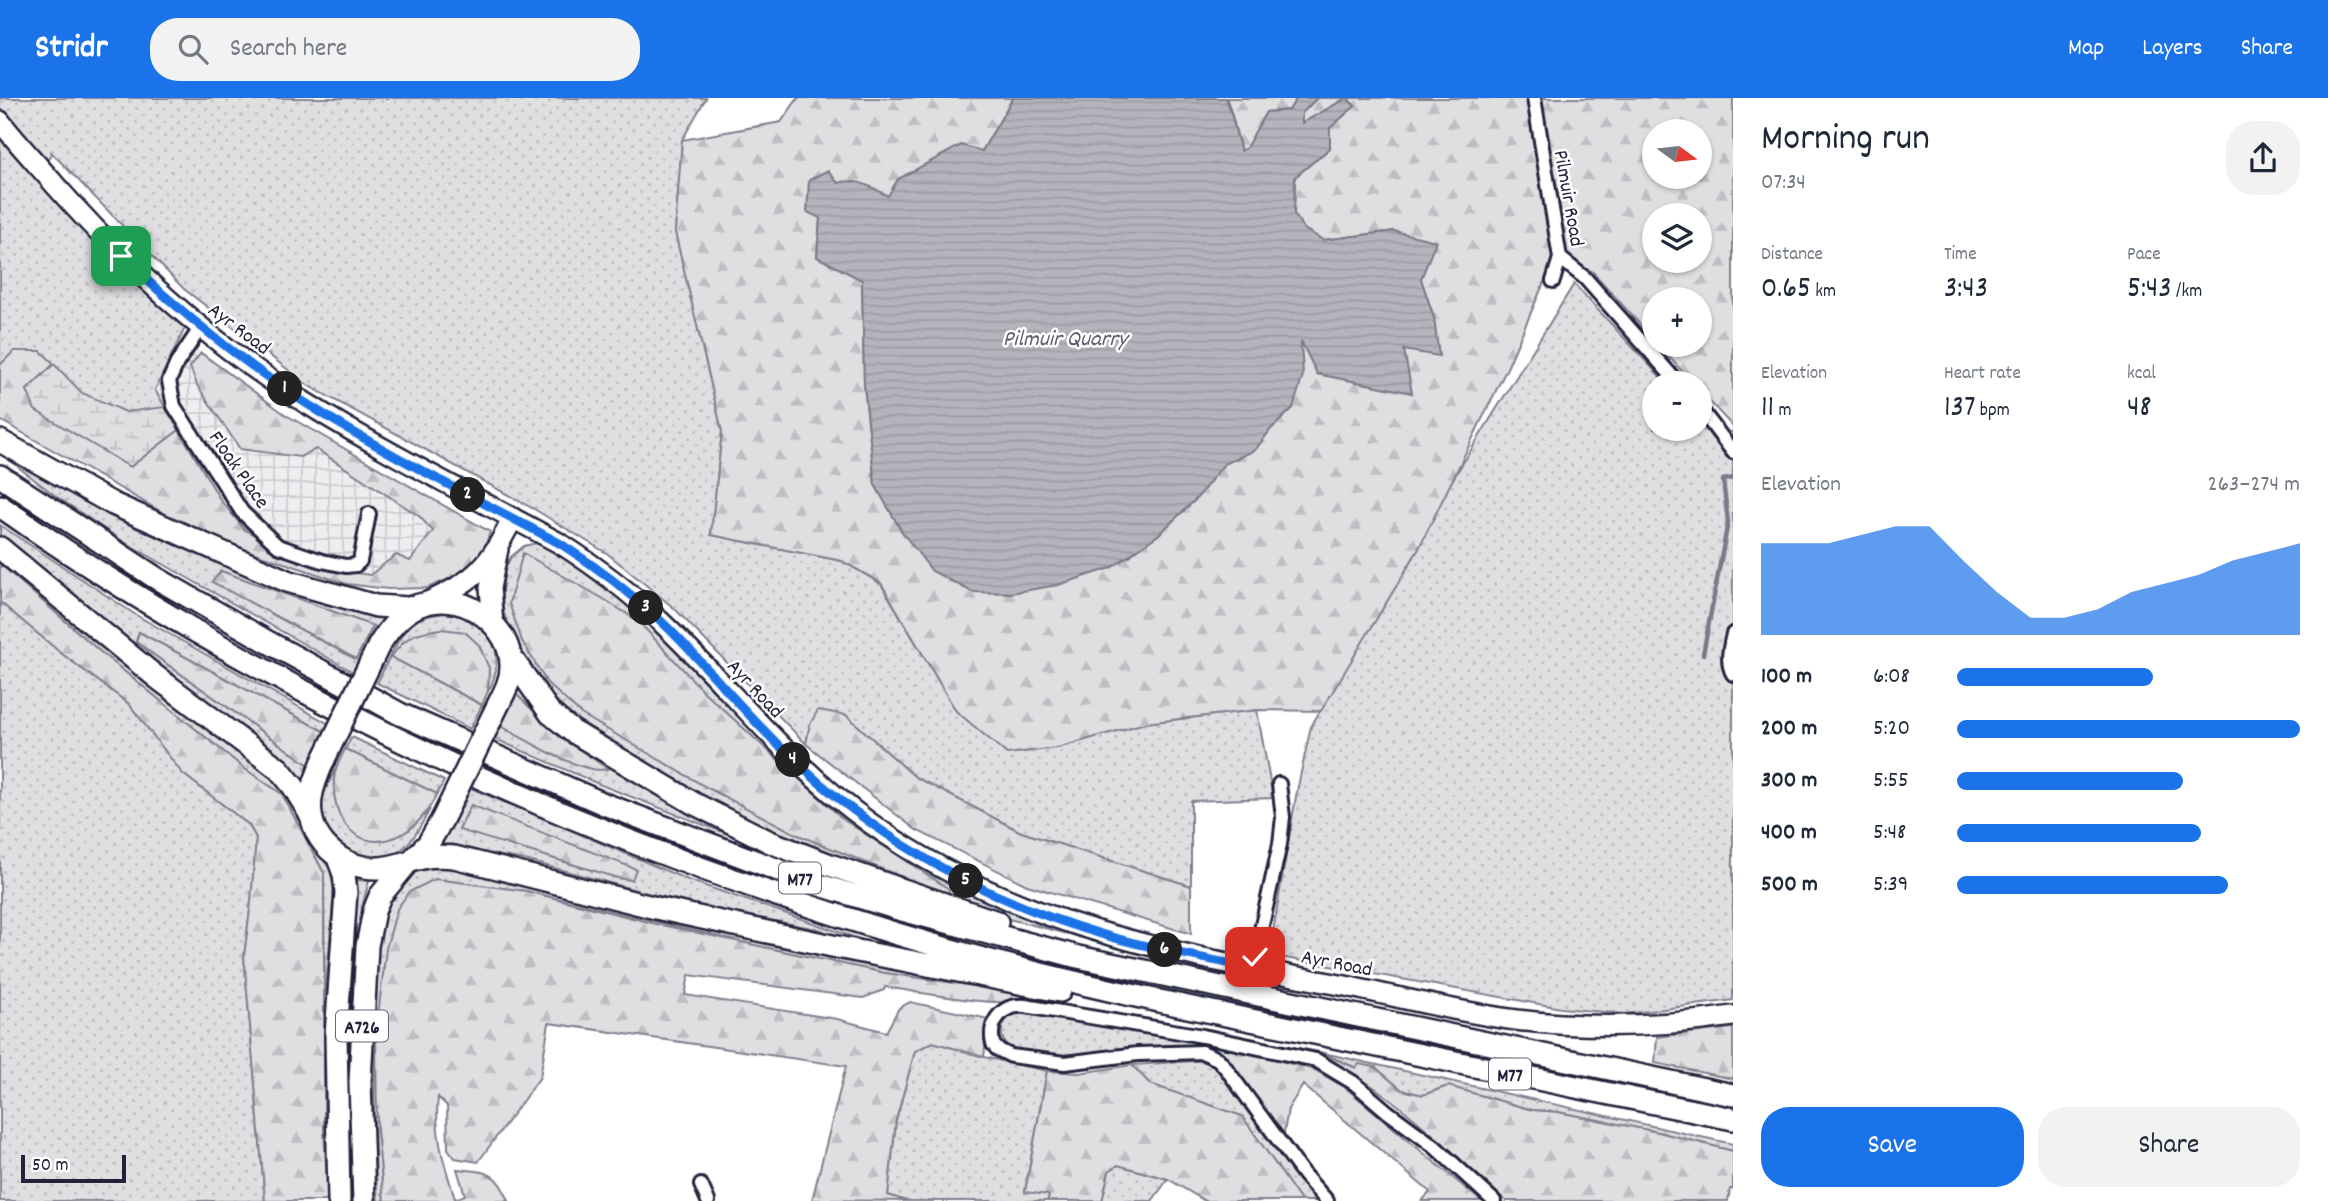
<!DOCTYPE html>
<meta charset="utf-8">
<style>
:root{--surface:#fff;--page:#f2f2f3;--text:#1f2937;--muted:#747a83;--accent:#1a73e8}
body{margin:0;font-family:Dekko,sans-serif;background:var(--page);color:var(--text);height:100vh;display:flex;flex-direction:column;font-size:26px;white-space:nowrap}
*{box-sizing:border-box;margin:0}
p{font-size:23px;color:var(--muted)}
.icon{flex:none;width:38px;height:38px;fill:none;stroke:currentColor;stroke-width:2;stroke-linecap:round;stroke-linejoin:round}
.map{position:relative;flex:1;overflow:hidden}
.sheet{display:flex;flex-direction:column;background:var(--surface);width:595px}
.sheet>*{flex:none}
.needle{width:46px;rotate:105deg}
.controls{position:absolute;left:1642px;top:21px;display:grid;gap:14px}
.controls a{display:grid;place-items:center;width:70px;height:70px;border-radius:50%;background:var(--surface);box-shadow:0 2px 5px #0004;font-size:35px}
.scale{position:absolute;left:21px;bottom:18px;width:105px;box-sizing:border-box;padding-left:7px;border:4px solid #22223b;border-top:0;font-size:19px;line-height:24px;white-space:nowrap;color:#22223b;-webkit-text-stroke:5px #fff;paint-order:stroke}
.pin{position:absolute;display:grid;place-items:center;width:60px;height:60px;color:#fff;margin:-30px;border-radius:14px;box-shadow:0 4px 10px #0006}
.km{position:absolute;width:35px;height:35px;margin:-18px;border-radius:50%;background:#222;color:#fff;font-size:19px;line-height:35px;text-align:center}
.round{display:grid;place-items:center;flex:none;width:74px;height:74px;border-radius:28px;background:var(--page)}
.headline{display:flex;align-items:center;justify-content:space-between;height:119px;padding:0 28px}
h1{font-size:38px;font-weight:600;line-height:52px}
.figures{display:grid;grid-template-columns:repeat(3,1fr);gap:10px;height:119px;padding:7px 28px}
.figures div{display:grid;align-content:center}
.figures b{font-size:30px;font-weight:600}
.figures small{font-size:19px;font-weight:400}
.figures p{font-size:19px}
.chart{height:196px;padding:14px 28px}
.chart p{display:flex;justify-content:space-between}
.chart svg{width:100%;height:126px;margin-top:7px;fill:var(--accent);opacity:.7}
.primary-button{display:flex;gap:14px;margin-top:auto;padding:14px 28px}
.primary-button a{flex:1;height:80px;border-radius:28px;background:var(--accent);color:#fff;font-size:28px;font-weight:600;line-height:80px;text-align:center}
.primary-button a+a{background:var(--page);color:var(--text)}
ul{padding:0 28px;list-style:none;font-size:23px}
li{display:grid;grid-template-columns:112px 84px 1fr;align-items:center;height:52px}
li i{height:18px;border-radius:9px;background:var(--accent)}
header{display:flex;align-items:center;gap:42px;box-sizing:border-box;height:98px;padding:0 35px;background:var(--accent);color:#fff}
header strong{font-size:33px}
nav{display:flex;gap:38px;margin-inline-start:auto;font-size:24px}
.search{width:490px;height:63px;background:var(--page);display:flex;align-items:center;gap:18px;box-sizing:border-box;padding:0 24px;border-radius:28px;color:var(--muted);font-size:26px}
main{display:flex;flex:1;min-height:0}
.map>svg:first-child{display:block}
.industrial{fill:url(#industrial-grid)}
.grass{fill:url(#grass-dots);stroke:#80808e;stroke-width:2;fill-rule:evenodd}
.forest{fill:url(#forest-firs);stroke:#80808e;stroke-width:2;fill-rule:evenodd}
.wetland{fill:url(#wetland-marsh);stroke:#80808e;stroke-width:2}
.water{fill:url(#water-rules);stroke:#7a7a88;stroke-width:2}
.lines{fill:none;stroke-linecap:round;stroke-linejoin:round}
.stream{stroke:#7a7a88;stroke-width:4.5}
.street-casing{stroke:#22223b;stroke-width:18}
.primary-casing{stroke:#22223b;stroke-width:24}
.highway-casing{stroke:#22223b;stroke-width:26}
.street{stroke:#fff;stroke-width:12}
.primary{stroke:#fff;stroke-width:19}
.highway{stroke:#fff;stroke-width:21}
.highway-bridge-casing{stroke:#22223b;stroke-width:26;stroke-linecap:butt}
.highway-bridge{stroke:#fff;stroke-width:21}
.route-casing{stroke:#fff;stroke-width:14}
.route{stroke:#1a73e8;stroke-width:9}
.labels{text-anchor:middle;stroke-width:5;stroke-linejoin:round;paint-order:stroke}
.shield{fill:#fff;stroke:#646476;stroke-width:2}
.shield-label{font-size:19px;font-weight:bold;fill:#22223b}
.street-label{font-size:21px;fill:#22223b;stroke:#fff}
.water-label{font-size:23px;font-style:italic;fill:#5c5c6f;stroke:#fff}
</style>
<header>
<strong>Stridr</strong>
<div class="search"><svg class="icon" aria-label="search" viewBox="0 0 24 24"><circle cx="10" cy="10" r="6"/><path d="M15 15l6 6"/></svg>Search here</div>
<nav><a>Map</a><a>Layers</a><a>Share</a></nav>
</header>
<main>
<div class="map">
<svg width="1733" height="1103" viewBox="0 0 1733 1103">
<defs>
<pattern id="industrial-grid" width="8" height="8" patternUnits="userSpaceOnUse" patternTransform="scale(1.75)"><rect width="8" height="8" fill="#eeeef1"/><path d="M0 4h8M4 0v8" fill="none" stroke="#ccccd0"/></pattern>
<pattern id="grass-dots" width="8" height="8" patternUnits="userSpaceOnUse" patternTransform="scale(1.75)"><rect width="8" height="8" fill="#dfdfe2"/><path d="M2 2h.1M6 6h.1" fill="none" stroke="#bfbfc3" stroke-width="1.8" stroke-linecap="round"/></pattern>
<pattern id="forest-firs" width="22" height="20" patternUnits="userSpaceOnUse" patternTransform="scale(1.75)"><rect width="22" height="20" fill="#dfdfe2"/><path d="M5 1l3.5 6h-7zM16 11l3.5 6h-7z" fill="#bfbfc3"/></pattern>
<pattern id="wetland-marsh" width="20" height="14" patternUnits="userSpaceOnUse" patternTransform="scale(1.75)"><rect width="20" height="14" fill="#dfdfe2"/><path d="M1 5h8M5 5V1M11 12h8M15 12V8" fill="none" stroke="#bfbfc3"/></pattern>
<pattern id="water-rules" width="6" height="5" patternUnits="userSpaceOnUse" patternTransform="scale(1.75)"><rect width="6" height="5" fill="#b4b4bc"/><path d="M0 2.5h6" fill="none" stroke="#9a9aa2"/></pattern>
</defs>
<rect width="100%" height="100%" fill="#fff"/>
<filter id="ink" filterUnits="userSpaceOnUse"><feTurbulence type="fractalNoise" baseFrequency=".0143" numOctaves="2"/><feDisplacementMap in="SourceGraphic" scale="14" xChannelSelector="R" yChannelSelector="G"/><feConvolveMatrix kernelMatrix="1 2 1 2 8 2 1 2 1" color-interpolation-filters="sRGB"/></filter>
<g filter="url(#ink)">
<!-- industrial -->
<path class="industrial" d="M182,237L201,255L190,269L197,287L240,351H315L419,418L433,432L410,463L396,457L370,477L328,471L245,432L221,403L155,292Z"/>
<!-- grass -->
<path class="grass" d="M0,0H706L682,42L675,134L722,333L711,437L842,463L881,486L956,613L1057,650L1145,625L1257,612L1273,700L1191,703V788L1021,734L915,679L846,617L810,626L806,646L674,510L608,456L534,411L309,288L184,191L51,54L42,87C87,138 135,184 185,230L155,292L221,403L0,322Z
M1574,186L1666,285H1654V331H1699V321L1715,338L1733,333V902L1625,916L1561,910L1269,857L1296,698L1311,628L1418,452L1448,389Z
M0,351L83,403L143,433L309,501L387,517L353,574L121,442L57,399L0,355ZM221,473L373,528V529L355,561L213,484Z
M0,427L136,517L329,626L325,634L139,534L136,544L309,667L305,684L290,667L68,497L0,438Z
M537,445L547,446L580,466L653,524L744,621L967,792L1038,826L1068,836L989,816L774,733L724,710L670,679L569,616L549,595L519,554L504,516L501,500L505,471L511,459L524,448Z
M0,462L32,491L161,593L287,686L309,742L330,771L334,790L325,906L324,775L282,696L245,671L104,557L0,466Z
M0,504L61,555L129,606L182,675L249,727L256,740L251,804L244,858L265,1103H0Z
M446,515C458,518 474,520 484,529C501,545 499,576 488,593L489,570L391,559L482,607L470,631L377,585C388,564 400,527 424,519C431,516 439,516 446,515Z
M519,586L540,616L799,764L601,687L493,640L499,627L558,659L607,671L557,636L516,596Z
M352,639L444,683L437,696L345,651Z
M340,662L334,679L409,732L430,711C421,727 414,743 398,754C383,765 356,762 341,751C332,744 321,720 321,707C320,698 335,673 340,662Z
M468,689L688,782L886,850L835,842L822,832L736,816L647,795L525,762L439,747ZM471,707L632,782L618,780L459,731Z
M425,768H455L640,816L731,837L982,889L885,875L779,853L526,793L435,781L376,934L377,1032L384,1103H378C372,1037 374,971 376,905C377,876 375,844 385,815C392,795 407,778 425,768Z
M357,782L369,783L363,805L356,871V1103H349L345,1039L347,927Z
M1026,912L1205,943L1211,949C1170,948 1129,952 1088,955C1071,957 1040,961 1024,956C1011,952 1000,946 1002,931C1004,919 1016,916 1026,912Z
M933,944L984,959L1047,973L1025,1093L1049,1097L1048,1103H906L888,1097L896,1022L915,953Z
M1319,954L1733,1046V1053L1658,1034L1558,1014L1532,1012L1448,988L1423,997L1402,992L1375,969L1357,970Z
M1209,962L1217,966L1319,1103H1301L1242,1018L1150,986L1132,967Z
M1118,1067L1168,1081L1152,1103H1102L1109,1073Z"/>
<!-- forest -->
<path class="forest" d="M798,0H1013L982,53L888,98L871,89L820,120L817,159L862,182L864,287L875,387L1129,459L1140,448L1158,437L1196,401L1224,366L1255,352L1271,331L1293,310L1300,241L1411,295L1403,252L1434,220L1421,181L1394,133L1323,142L1304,131L1294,116L1295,79L1330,50V30L1355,8L1347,0H1733V329L1699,292V285H1693L1658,247H1699V201H1654V242L1592,173L1551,168L1507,270L1418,452L1321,613L1257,612L1145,625L1057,650L1007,656L956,613L881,485L842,463L711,437L722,333L675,134L682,42L781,24ZM1654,33H1699V79H1654ZM1654,117H1699V163H1654Z
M1226,0H1297L1289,12L1266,14L1246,51L1241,53C1236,35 1233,17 1226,0Z
M1317,0H1346L1301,26L1302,15Z
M14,253H41L54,266L27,292L130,369L179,332L221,403L245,432L328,471L370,477L396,457L410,463L433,433L419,418L316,351L300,359L240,351L197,287L190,269L201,255L286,317L490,434L480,462L459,477L427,490L388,491L347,486L204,438L0,322V267Z
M523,455L607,503L639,524L704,594L844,722L949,791V798L798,737L706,689L581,616L547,585L522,543L509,505Z
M0,466L104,557L245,671L282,696L324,775V1032L328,1103H265L244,858L251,804L256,740L249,727L182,675L129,606L61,555L0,504Z
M221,473L373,528L356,561L212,484Z
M442,531L465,534L479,547L489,570L488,593L482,607L391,559C407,537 414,534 442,531Z
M139,534L325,634L309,667L136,544Z
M516,596L557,636L608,671C583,678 523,640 499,627Z
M818,612L846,617L915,679L1021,734L1191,788V836L1027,787L916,732L806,646L810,626Z
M345,651L437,696C429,713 414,732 396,739C355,755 331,719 334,682C334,671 341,660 345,651Z
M471,707L636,771L632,782L618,780L459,732Z
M435,781L526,793L652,825L885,875L982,889L1113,917L1319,954L1356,970L1359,966L1375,969L1402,992L1423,997L1448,988L1532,1012L1558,1014L1658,1034L1733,1053V1091H1730L1728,1103H1506C1448,1053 1378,976 1304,953L1023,904C976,906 931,896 885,889L884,892L863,900L689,877L685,897L837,921L886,934L899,910L910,904L989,921L984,959L933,944L915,953L896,1022L888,1097L906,1103L812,1102L846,968L549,925L540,979L478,1064L455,1060L448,1051L447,1008L438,999C434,1036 444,1066 455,1101L465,1097L457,1071C487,1074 496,1072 509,1103H384L377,1032L376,934L386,851L397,811L409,794Z
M1733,930V981L1655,965L1657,939Z
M1205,943L1315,972L1347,991L1481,1103H1422L1430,1094L1303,987L1288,1011L1283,1041L1232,968Z
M1132,967L1150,986L1242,1018L1301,1103H1205L1168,1081L1118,1067L1109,1073L1102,1103H1048L1049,1097L1025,1094L1047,973L1079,975Z"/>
<!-- wetland -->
<path class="wetland" d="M54,266L82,295L126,314L165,309L179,332L130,369L35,312L27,292Z"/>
<!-- water -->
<path class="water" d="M1013,0H1226C1233,17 1235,35 1241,53L1246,50L1266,14L1289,12L1297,0H1317L1302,15V25L1347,0L1355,8L1330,30V50L1295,79L1294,116L1304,131L1323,142L1394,133L1436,143L1421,181L1434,220L1439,258L1404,252L1412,295L1317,276L1301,243L1303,277L1293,310L1271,331L1255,352L1224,366L1196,401L1158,437L1111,470L1058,487L1011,495L972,494L932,473L902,434L875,387L864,287L862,182L817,159L820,120L807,114L809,82L828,72L838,85C856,79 873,90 888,98L898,81L961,47L982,53Z"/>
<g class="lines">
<!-- stream -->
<path class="stream" d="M1703,556L1728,424L1723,382L1733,380"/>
<defs>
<path id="street" d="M1534,0L1560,160L1585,180L1678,285
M1553,183L1560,160
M201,229L177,265L169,283L174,308L242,414L278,448L322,463L346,468L356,467L360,463L369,416
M1699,309L1733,354
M1733,536C1730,549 1726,564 1733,576
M1251,870L1255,859L1280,746L1283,719L1279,686
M701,1087L708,1103
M1327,1103L1304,1077L1225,969L1218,961L1202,954L1138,956L1065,965L1011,958L997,951L993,946C988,924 1002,906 1025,908L1203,938L1316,962L1354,985L1388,1014L1434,1048L1494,1103"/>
<path id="primary" d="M0,23C17,45 37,66 55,87C129,171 211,246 306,305C389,357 476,400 561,446C597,469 630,494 660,523C731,590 789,667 870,725C1016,829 1169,854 1340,887C1396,898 1452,913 1509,921C1583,931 1659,929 1733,918
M430,503C477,482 490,466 513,420
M493,526L490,490L498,451"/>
<path id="highway" d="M0,343L113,406L287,483L376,508L408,510L423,506
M0,378L156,480L268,544L400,616L604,706L810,784L895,810L1078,859L1733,997
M0,408C285,608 608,752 941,849C1057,883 1176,907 1295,931C1441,962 1587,991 1733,1021
M0,450L155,578L279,671L293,688L310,716
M379,547C390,529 405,510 427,505C466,494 512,529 511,569C511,582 505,593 499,605
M511,559L550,615L572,633L693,705L770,744L830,767L997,824
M325,659C319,672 313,686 311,700C306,741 341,772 380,770C395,769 408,763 422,760C432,758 443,758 454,759L656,810L837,849L1060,893
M338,760L344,776L346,794L336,938L339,1103
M411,763L428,746L442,722
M364,1103L360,984L367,848L374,813L380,798L408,764"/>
</defs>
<!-- street casing -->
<use href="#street" class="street-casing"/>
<!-- primary casing -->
<use href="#primary" class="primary-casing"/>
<!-- highway casing -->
<use href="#highway" class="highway-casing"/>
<!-- street -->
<use href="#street" class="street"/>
<!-- primary -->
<use href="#primary" class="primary"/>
<!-- highway -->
<use href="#highway" class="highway"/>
<defs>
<path id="highway-bridge" d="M325,659L379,547
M442,722L499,605"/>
</defs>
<!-- highway-bridge casing -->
<use href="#highway-bridge" class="highway-bridge-casing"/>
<!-- highway-bridge -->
<use href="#highway-bridge" class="highway-bridge"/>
</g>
</g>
<g class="lines" filter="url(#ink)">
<defs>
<path id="route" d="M121,158C178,212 238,261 304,304C387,357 475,400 561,446C597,469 631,495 662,524C708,568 747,619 794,662C881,744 986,802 1101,836C1150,851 1201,859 1251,870L1255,859"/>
</defs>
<!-- route casing -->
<use href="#route" class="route-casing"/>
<!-- route -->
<use href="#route" class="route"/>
</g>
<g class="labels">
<!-- shield labels -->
<g class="shield">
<rect x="779" y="764.5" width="42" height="31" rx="5"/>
<rect x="336" y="912.5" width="52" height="31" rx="5"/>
<rect x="1489" y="960.5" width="42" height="31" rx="5"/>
</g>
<g class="shield-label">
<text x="800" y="787">M77</text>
<text x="362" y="935">A726</text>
<text x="1510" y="983">M77</text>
</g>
<!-- street labels -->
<g class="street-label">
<text transform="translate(1570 100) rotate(80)" y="7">Pilmuir Road</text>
<text transform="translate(240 230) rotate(37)" y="7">Ayr Road</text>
<text transform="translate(240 371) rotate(55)" y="7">Floak Place</text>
<text transform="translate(756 590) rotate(47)" y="7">Ayr Road</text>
<text transform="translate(1337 864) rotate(11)" y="7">Ayr Road</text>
</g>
<!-- water labels -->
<g class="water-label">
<text x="1065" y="247">Pilmuir Quarry</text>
</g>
</g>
</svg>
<div class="controls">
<a><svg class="needle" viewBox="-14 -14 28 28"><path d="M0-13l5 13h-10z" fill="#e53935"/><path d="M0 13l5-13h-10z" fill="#747a83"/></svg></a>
<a><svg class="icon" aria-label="layers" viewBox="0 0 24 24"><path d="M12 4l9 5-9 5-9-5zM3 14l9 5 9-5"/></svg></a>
<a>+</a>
<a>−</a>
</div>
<div class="scale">50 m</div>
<div class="pin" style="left:121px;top:158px;background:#1e9e55"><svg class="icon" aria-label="arrive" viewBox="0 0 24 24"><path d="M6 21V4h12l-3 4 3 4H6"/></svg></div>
<div class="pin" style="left:1255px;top:859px;background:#d93025"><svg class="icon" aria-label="check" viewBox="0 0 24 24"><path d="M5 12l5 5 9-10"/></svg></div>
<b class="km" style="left:285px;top:291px">1</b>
<b class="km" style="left:468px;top:397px">2</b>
<b class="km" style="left:646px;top:510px">3</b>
<b class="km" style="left:793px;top:662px">4</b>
<b class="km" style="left:966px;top:783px">5</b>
<b class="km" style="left:1165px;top:852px">6</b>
</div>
<section class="sheet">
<div class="headline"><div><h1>Morning run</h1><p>07:34</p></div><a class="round"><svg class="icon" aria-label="share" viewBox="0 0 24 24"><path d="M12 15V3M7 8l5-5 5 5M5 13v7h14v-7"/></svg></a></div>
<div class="figures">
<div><p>Distance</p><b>0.65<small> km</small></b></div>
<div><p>Time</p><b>3:43</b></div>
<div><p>Pace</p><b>5:43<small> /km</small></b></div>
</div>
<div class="figures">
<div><p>Elevation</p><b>11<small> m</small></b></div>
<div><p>Heart rate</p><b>137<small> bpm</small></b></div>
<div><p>kcal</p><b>48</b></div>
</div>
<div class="chart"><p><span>Elevation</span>263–274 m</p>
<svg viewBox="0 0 160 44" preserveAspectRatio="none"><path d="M0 44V12L10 12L20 12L30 9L40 6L50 6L60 18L70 29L80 38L90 38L100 35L110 29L120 26L130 23L140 18L150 15L160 12V44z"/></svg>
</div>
<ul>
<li><b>100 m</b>6:08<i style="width:57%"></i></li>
<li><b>200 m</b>5:20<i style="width:100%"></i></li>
<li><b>300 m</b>5:55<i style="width:66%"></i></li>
<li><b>400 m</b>5:48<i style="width:71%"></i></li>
<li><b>500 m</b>5:39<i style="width:79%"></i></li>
</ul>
<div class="primary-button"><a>Save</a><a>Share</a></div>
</section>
</main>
